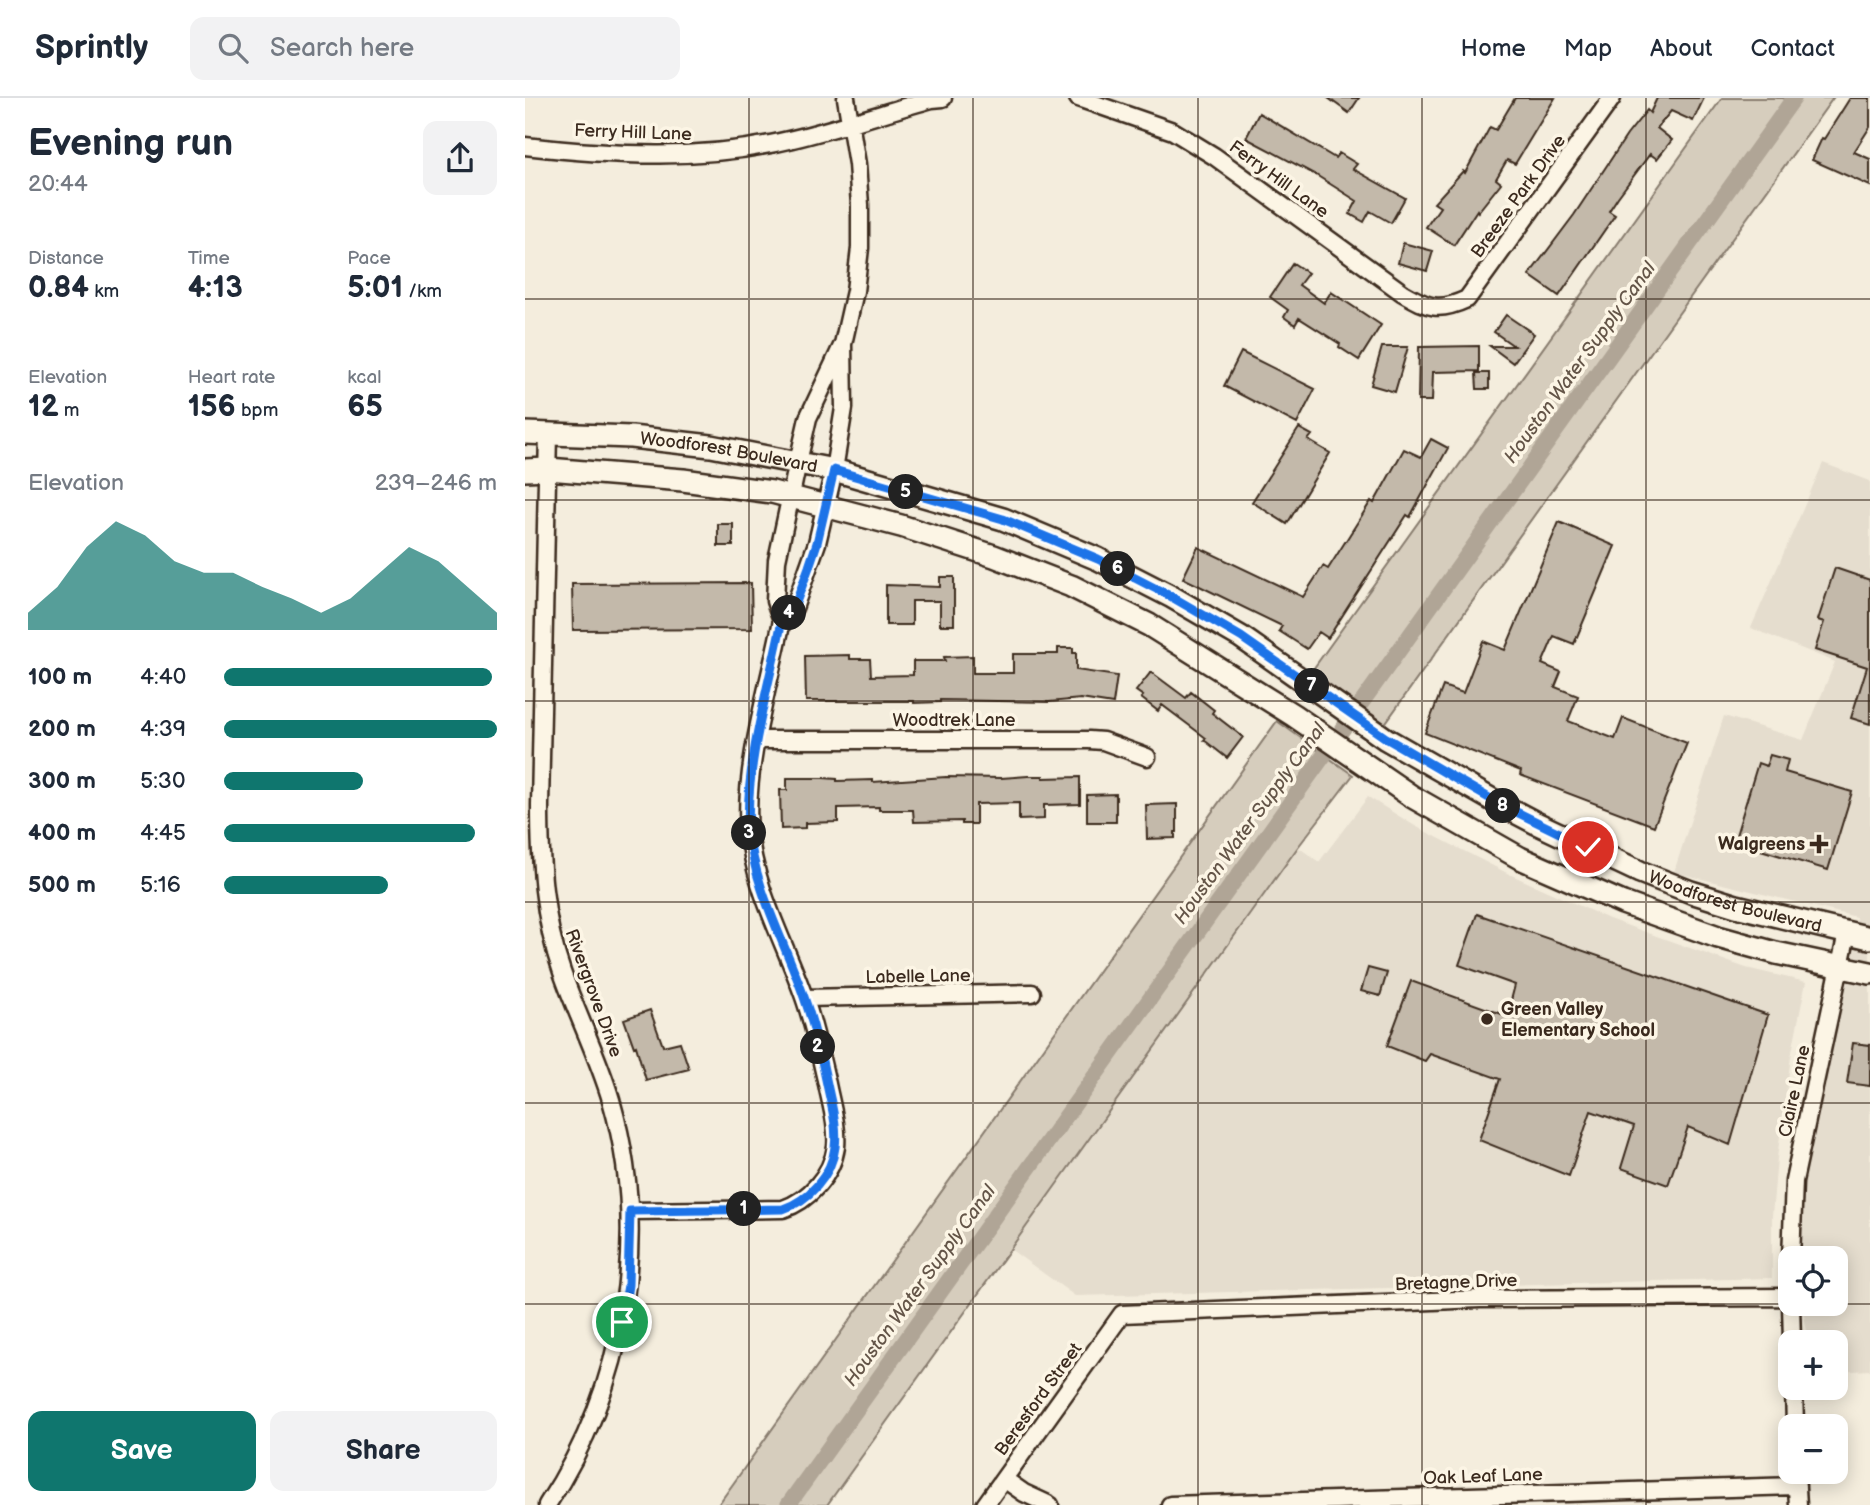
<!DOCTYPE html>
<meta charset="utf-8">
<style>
:root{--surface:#fff;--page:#f2f2f3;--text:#1f2937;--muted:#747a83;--line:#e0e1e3;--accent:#0f766e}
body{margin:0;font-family:"Balsamiq Sans",sans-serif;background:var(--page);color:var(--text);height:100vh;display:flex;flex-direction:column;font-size:26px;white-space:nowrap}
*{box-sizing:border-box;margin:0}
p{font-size:23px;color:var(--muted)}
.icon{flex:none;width:38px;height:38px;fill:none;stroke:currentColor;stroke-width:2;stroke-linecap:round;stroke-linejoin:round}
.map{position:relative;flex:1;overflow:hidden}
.sheet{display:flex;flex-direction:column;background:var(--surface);width:525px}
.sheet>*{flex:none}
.controls{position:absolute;left:1253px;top:1148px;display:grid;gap:14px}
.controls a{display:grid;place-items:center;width:70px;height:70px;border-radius:14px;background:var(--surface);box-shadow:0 4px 18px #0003;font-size:35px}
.pin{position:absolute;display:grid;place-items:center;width:60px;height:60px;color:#fff;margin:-30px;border:4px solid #fff;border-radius:50%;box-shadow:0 2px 7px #0007}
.km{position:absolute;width:35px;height:35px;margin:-18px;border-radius:50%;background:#222;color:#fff;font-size:19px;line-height:35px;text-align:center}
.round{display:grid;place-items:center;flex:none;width:74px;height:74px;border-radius:14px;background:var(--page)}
.head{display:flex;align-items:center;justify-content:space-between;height:119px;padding:0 28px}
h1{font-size:38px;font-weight:800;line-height:52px}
.figures{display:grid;grid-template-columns:repeat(3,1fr);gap:10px;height:119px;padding:7px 28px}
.figures div{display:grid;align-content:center}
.figures b{font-size:30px;font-weight:800}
.figures small{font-size:19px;font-weight:400}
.figures p{font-size:19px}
.chart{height:196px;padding:14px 28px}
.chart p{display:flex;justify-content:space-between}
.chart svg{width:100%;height:126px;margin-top:7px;fill:var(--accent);opacity:.7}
.button{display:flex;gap:14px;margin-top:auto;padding:14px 28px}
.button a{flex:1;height:80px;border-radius:14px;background:var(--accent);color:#fff;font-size:28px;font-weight:800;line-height:80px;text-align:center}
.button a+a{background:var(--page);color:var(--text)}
ul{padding:0 28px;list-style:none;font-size:23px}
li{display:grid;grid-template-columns:112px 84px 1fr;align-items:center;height:52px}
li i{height:18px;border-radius:9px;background:var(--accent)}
header{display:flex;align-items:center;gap:42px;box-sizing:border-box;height:98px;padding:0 35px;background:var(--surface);border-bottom:2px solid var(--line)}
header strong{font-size:33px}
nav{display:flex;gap:38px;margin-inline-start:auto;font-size:24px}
.search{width:490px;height:63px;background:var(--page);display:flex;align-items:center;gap:18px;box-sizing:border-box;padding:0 24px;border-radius:14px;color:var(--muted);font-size:26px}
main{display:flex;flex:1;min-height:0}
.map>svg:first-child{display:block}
.built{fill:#e5ddce}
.green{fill:#d6cdbd;stroke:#887c6e;stroke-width:2}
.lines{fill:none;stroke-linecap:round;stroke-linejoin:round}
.canal{stroke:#b0a596;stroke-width:16}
.building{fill:#c3b9aa;stroke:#3b2a1e;stroke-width:2}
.minor-casing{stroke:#3b2a1e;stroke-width:21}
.major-casing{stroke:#3b2a1e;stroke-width:26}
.minor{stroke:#fcf5e5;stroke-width:16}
.major{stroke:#fcf5e5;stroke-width:21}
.route-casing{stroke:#fff;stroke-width:14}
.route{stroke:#1a73e8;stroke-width:9}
.grid{fill:none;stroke:#3b2a1e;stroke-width:2;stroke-opacity:0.55}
.poi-dot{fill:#3b2a1e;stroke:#fcf5e5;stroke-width:2.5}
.labels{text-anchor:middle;stroke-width:7;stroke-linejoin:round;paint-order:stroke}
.street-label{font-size:18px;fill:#3b2a1e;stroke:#fcf5e5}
.poi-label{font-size:18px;font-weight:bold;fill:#3b2a1e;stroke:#fcf5e5;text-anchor:end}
.water-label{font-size:19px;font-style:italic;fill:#645548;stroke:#fcf5e5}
</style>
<header>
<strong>Sprintly</strong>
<div class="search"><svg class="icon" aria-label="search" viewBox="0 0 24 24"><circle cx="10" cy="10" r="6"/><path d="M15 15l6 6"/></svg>Search here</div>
<nav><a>Home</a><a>Map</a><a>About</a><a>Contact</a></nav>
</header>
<main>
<section class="sheet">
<div class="head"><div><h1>Evening run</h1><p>20:44</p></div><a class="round"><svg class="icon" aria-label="share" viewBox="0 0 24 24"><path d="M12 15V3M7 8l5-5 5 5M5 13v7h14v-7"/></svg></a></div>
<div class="figures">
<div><p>Distance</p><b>0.84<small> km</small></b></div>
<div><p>Time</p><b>4:13</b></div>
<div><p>Pace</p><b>5:01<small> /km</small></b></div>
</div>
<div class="figures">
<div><p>Elevation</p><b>12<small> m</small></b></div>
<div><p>Heart rate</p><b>156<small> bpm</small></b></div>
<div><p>kcal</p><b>65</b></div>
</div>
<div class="chart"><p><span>Elevation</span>239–246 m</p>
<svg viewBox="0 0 160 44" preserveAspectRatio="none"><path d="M0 44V38L10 29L20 15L30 6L40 11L50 20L60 24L70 24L80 29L90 33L100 38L110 33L120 24L130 15L140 20L150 29L160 38V44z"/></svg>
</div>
<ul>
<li><b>100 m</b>4:40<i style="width:98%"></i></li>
<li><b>200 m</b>4:39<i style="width:100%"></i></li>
<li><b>300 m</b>5:30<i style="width:51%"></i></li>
<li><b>400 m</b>4:45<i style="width:92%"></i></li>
<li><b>500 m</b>5:16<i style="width:60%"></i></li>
</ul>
<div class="button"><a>Save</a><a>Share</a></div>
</section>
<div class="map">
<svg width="1345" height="1407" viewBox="0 0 1345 1407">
<rect width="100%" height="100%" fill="#f4eddd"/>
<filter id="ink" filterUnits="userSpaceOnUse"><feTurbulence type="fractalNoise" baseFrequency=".0143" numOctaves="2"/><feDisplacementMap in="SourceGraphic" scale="14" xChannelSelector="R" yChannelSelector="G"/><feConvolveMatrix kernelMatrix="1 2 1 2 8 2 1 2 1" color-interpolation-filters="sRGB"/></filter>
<g filter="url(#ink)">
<!-- built -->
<path class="built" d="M1298,365L1345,383V1272L1311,1274V1244H1284L1277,1206H1311V1160H1273L1277,1069L1331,819L1149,774L1199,618L1278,642L1310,564L1226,530Z
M843,699L890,728L982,775L1084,821L1221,870L1281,884L1266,959L1252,1060L1247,1118V1180L550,1198L485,1151L773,749L794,764Z"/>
<!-- green -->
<path class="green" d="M1197,0H1308L859,627L786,574Z
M752,623L828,677L773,749L302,1407H193Z"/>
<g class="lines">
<!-- canal -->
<path class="canal" d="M263,1407L1269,0"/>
</g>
<!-- building -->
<path class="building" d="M803,0H834L824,15Z
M990,0H1030L990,66L982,62L971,81L976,85L953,114L952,112L929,147L901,129L915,109L909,105L938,73L940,75L965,29L971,32Z
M1132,0H1179L1168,23L1146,13L1132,30L1147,42L1132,61L1125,56L1093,99L1084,113L1090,117L1034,198L1004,177L1049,117L1102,37L1122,12L1125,15Z
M1325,0H1345V29L1329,54L1345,61V88L1287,62L1297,40L1299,41Z
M734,15L810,60L814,55L832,66L828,71L880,100L866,125L845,113L839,124L825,116L832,103L791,77L721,40Z
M878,145L908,153L902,173L873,165Z
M768,165L783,175L774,187L799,205L806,194L856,227L834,262L814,249L815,246L774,220L770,227L759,219L763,212L745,199Z
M981,217L1009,236L988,265L965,248H989L969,234Z
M954,248V273L908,274L907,303H893L894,249Z
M857,249H883L870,294L846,287Z
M716,254L790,291L772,326L699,288Z
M951,275H964V291H952Z
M774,330L787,337L783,342L805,355L762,426L727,404Z
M906,341L923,350L885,419L882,417L803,540L794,534L782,551L754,533L757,528L658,480L673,449L778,499L798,468L803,471L846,403L849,405L879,351L896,359Z
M1034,424L1090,448L1049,546L1029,538L1017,566L1036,574L1030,589L1053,598L1043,623L1090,641L1098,620L1162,645L1129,728L995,677L996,673L900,635L918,588L938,595L958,543L980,552Z
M193,426H208V448H193Z
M1310,470L1345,482V626L1326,620L1342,569L1290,552L1299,524L1293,522Z
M415,479H429V527H415V503H387V527H361V487L415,489Z
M226,485L227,531L48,532L47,486Z
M533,550H548V555H551V572L592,578L588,606L556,601L524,604L415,602V604L389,605V603H281L280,558L325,557V561H345L346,578L388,577V563H420L419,559L448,558V575H488V556H533Z
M626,574L661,600L666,594L689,612L687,615L718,639L702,660L679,642L681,640L637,607L633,613L616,600L618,598L611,593Z
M1245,657L1263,662L1260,674L1327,694L1303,772L1209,744L1233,665L1241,668Z
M503,678H518V680L555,679V706L519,707V721L494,722V705L451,706V726H437V723L389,724L388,712H354V709L313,710V724L280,725V730L256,731L255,692H262V680H298L312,681V683L348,682V684L421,679L476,680Z
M591,696V724H562V697Z
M652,706V734H650V740L622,741L621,707Z
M952,816L1243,917L1205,1047L1163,1029L1143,1087L1096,1070L1109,1028L1066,1013L1044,1078L954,1042L975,981L905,956L900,963L862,948L886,883L982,918L990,887L934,867Z
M843,870L862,875L855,898L836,893Z
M125,912L138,948L155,944L164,971L121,982L111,948L109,949L99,921Z
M1328,945L1345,947V988L1322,985Z"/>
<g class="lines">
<defs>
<path id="minor" d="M553,0L648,33L689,58L878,195C904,210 914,214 942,201L1087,0
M0,48C89,58 180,63 268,41C314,30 361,14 407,1L418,0
M257,522L269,510L292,445L309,372L319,310L318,246L330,193L335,150V107L332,66L321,0
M232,642H564L578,643L622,659
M280,900L507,895
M105,1113L258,1111C283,1103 307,1077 311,1049C313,1029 306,1006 302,986C295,957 289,927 279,899C260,844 229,791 224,732C218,671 245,584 257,522L250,503L252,462L273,364L283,320L318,246
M1266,1160L1269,1083L1322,835
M1266,1206L1267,1244
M1269,1290L1270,1328
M1271,1374L1273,1407
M479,1381L499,1395L525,1407
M22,1407C100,1288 126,1140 86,1002C73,958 52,917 37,874C18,820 15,763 15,707L23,335
M460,1407L597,1216L955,1201L1265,1199
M645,1407L1272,1388"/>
<g id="major">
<path id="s1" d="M0,335L106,339L186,348L309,372L478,421L573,461L647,499L716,539L861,641L971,704L1011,725L1115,774L1166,794L1211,808L1345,840"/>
<path d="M0,372L23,371L158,382L247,394L376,428L469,458L546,488L624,527L768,617L886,698L995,760L1098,805L1193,839L1251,855L1345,875"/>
</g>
</defs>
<!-- minor casing -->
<use href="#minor" class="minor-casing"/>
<!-- major casing -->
<use href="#major" class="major-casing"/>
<!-- minor -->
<use href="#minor" class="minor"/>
<!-- major -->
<use href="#major" class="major"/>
</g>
</g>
<g class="lines" filter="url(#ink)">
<defs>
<path id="route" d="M97,1224L103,1187L105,1113L258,1111C283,1103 307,1077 310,1049C313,1028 306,1006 302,986C296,957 289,927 279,899C260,844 229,791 224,732C219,670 245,584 257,522L269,510L284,469L292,445L309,372L478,421L573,461L647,499L716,539L861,640L931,681L971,704L1063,749"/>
</defs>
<!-- route casing -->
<use href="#route" class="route-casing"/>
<!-- route -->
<use href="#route" class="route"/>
</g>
<!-- grid -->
<path class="grid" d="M224,0V1407M448,0V1407M673,0V1407M897,0V1407M1121,0V1407M0,201H1345M0,402H1345M0,603H1345M0,804H1345M0,1005H1345M0,1206H1345"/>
<!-- markers -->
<g class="poi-dot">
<path d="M1290.5 735.5h7v7h7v7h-7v7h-7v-7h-7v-7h7z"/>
<circle cx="962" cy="921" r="7"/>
</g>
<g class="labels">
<!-- street labels -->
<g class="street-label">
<text transform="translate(108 34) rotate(2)" y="6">Ferry Hill Lane</text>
<text transform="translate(754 81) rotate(36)" y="6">Ferry Hill Lane</text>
<text transform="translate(993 98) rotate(-54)" y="6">Breeze Park Drive</text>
<text dy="6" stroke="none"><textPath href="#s1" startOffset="205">Woodforest Boulevard</textPath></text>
<text x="429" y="628">Woodtrek Lane</text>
<text dy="6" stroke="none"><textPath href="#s1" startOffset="1318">Woodforest Boulevard</textPath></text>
<text transform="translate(393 878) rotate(-1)" y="6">Labelle Lane</text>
<text transform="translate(69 895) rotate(70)" y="6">Rivergrove Drive</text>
<text transform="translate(1269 993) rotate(-78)" y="6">Claire Lane</text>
<text transform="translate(931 1184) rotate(-2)" y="6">Bretagne Drive</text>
<text transform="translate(513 1301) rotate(-54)" y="6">Beresford Street</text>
<text transform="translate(958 1378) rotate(-2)" y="6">Oak Leaf Lane</text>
</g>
<!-- poi labels -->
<g class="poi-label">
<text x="1280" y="752">Walgreens</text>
<text x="976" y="917" text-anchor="start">Green Valley<tspan x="976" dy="21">Elementary School</tspan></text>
</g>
<!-- water labels -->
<g class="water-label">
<text transform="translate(1054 264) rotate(-54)" y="7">Houston Water Supply Canal</text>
<text transform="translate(724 725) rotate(-54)" y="7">Houston Water Supply Canal</text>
<text transform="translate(394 1187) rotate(-54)" y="7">Houston Water Supply Canal</text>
</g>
</g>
</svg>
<div class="controls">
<a><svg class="icon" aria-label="locate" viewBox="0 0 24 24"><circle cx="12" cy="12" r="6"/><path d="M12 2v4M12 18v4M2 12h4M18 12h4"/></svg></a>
<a>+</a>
<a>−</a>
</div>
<div class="pin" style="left:97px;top:1224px;background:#1e9e55"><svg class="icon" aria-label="arrive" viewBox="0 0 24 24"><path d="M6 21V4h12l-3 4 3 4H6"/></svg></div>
<div class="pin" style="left:1063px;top:749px;background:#d93025"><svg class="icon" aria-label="check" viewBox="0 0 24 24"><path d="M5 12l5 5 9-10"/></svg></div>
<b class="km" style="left:219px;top:1111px">1</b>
<b class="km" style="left:293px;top:949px">2</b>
<b class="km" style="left:224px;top:735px">3</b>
<b class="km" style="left:264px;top:515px">4</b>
<b class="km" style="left:381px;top:394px">5</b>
<b class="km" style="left:593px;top:471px">6</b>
<b class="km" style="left:787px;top:588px">7</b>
<b class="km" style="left:978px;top:708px">8</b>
</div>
</main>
